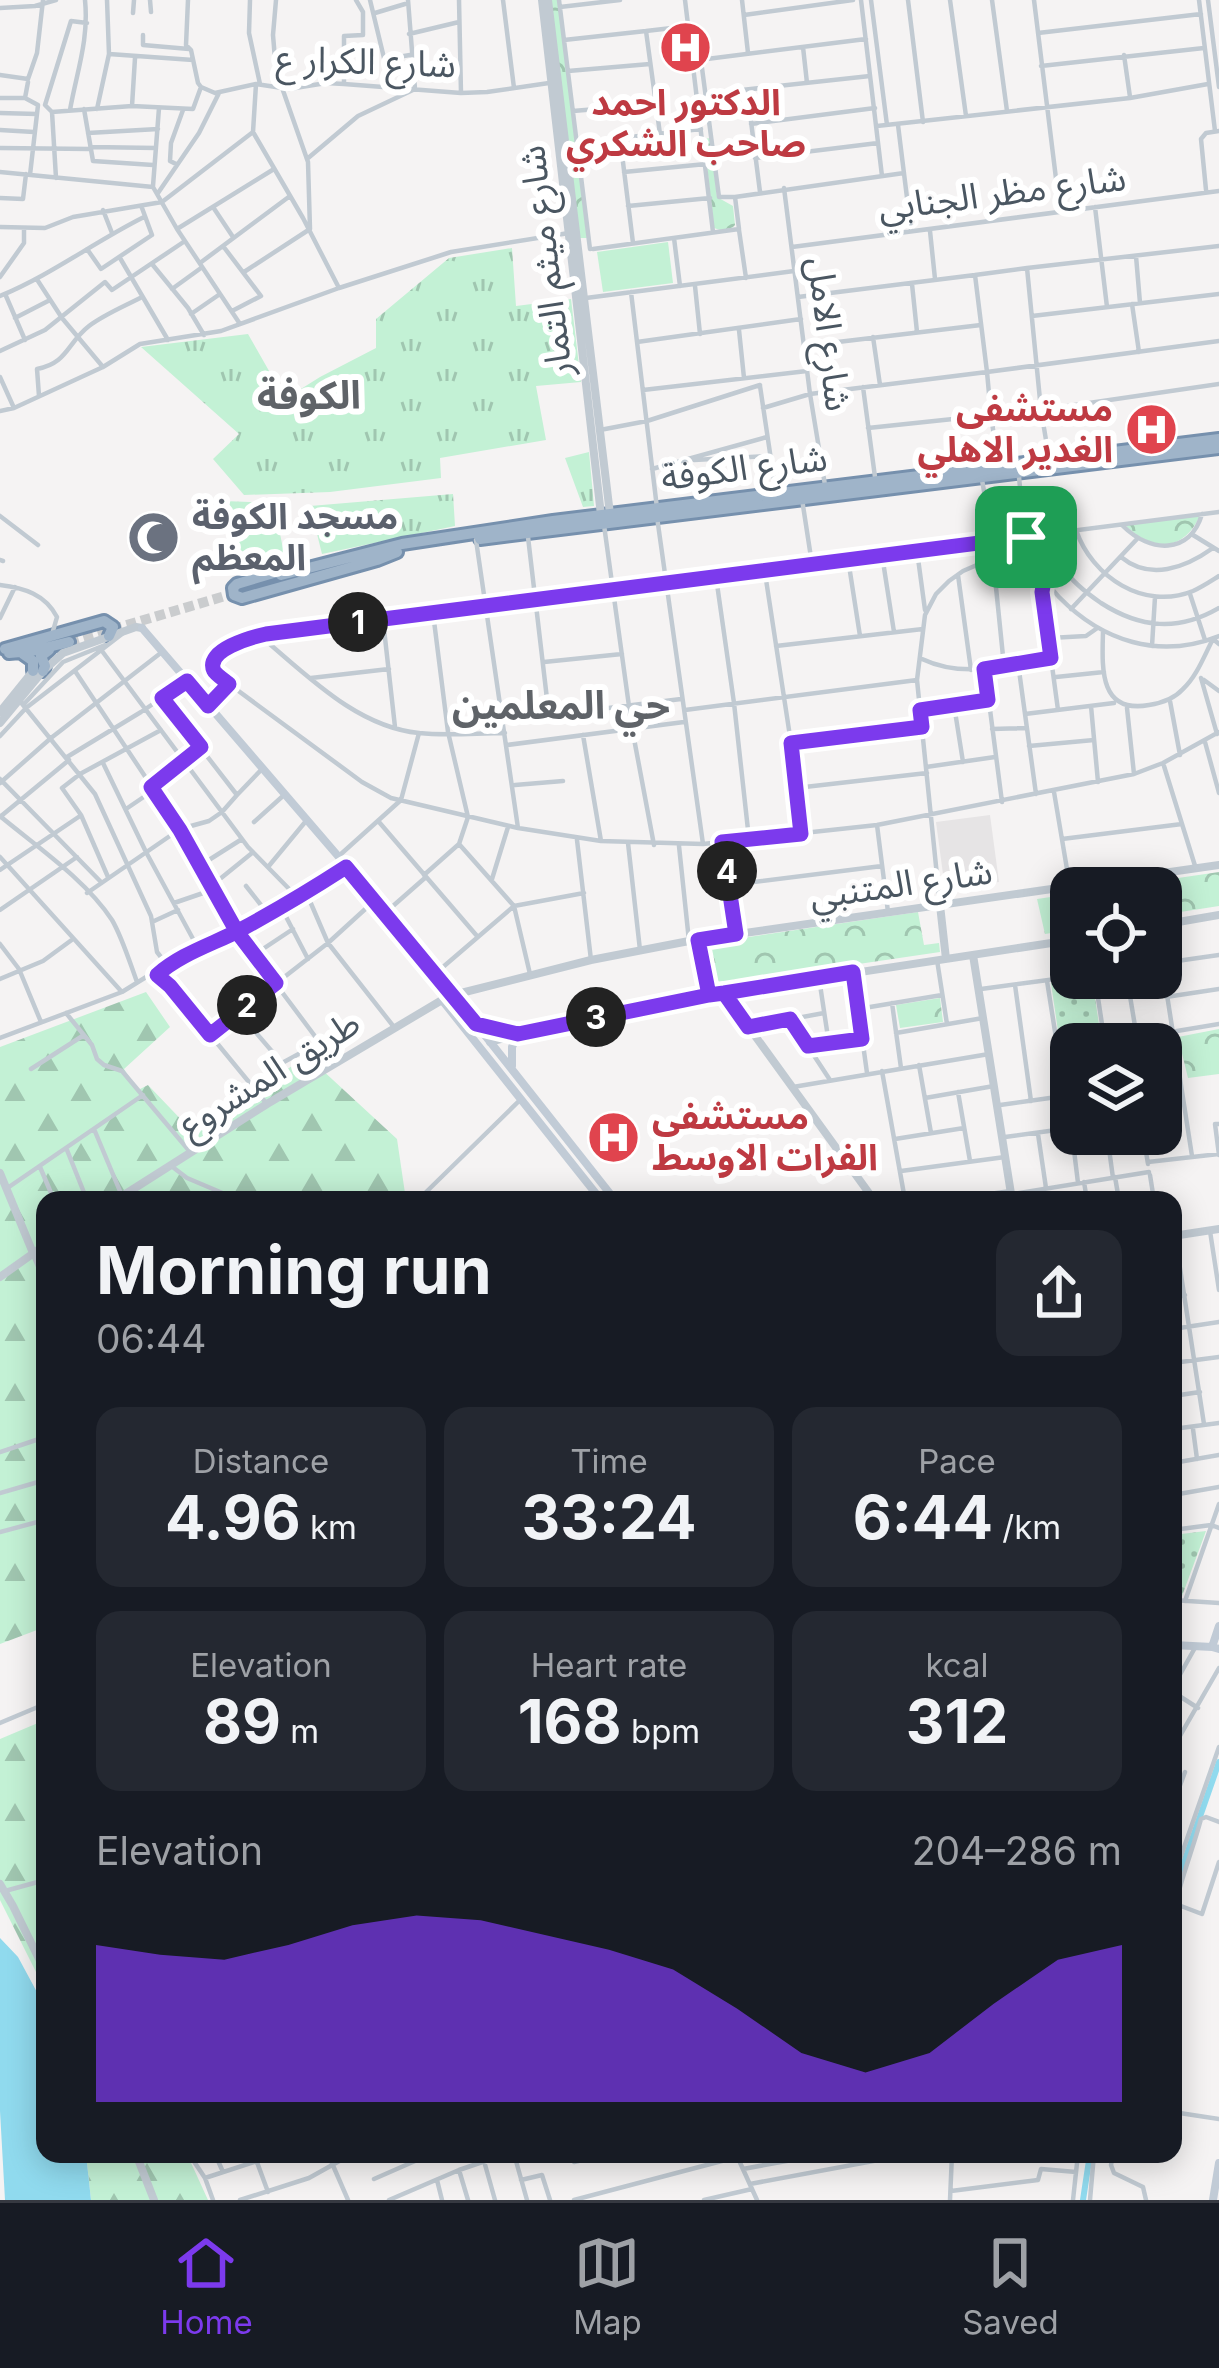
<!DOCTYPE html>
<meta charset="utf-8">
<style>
:root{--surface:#171b24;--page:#242831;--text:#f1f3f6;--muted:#9ea1a6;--line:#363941;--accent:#7c3aed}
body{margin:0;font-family:Inter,"Noto Sans Arabic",sans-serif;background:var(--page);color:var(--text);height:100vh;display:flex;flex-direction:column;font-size:45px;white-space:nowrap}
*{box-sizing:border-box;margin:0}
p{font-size:39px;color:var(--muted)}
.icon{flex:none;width:66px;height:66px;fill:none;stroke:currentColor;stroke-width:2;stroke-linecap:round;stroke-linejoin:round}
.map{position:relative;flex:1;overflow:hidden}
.side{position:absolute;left:36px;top:1191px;width:1146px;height:972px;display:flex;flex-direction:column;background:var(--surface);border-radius:24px;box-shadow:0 6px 30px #0003}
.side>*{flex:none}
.controls{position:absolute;left:1050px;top:867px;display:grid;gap:24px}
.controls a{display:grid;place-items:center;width:132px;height:132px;border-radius:24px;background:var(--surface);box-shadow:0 6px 30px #0003;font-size:60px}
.pin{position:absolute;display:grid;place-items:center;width:102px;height:102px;color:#fff;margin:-51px;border-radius:24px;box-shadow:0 6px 18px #0006}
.km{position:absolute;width:60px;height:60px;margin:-30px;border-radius:50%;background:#222;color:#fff;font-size:33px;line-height:60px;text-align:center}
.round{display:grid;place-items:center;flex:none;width:126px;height:126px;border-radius:24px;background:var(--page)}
.overview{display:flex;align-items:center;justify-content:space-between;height:204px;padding:0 60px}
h1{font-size:66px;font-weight:700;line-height:90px}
.figures{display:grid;grid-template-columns:repeat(3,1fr);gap:18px;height:204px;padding:12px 60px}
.figures div{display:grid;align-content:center;border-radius:24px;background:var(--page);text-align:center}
.figures b{font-size:60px;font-weight:700}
.figures small{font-size:33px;font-weight:400}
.figures p{font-size:33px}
.chart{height:336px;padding:24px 60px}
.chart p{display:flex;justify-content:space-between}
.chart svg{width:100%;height:216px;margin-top:12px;fill:var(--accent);opacity:.7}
.menu{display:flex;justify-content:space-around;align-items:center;height:168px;border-top:3px solid var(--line);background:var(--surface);font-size:33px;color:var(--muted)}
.menu a{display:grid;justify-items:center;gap:6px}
.menu .on{color:var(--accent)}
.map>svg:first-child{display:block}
.education{fill:#e6e4e5}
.grass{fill:url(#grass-tufts)}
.forest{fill:url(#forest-firs)}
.park{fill:url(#park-crowns)}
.garden{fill:url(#garden-dots)}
.pitch{fill:#c3f1d5}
.water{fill:#90daee}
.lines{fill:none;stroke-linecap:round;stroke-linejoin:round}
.canal{stroke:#90daee;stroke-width:6}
.trunk-tunnel{stroke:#caccce;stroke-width:10;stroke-dasharray:10 5;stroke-linecap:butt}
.trunk-casing{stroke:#7690ad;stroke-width:16}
.minor{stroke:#c1cad2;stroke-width:4.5}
.tertiary{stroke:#c1cad2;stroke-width:8}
.secondary{stroke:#c1cbd6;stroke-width:8}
.trunk{stroke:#9fb4c9;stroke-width:10}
.route-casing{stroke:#fff;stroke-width:24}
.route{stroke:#7c3aed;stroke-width:15}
.labels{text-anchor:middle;stroke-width:12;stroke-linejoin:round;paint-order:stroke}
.street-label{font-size:36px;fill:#4a5661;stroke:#fff}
.health-label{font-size:36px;font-weight:bold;fill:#be3a42;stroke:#fff}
.worship-label{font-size:36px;font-weight:bold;fill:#5b616d;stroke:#fff;text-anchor:start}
.neighbourhood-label{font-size:39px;font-weight:bold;fill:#5f6368;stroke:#fff}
</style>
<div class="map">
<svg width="1219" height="2200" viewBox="0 0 1219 2200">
<defs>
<pattern id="grass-tufts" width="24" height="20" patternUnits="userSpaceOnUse" patternTransform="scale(3)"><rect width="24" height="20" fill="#c3f1d5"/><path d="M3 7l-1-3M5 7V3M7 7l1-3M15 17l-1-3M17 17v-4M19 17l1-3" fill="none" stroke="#a0c6b0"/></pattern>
<pattern id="forest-firs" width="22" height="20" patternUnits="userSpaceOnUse" patternTransform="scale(3)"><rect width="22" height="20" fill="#c3f1d5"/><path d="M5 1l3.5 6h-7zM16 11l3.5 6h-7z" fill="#a0c6b0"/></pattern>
<pattern id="park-crowns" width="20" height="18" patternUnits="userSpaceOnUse" patternTransform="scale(3)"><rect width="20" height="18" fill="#c3f1d5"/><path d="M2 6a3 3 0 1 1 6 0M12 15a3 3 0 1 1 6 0" fill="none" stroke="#a0c6b0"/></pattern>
<pattern id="garden-dots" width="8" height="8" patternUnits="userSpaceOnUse" patternTransform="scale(3)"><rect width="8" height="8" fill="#c3f1d5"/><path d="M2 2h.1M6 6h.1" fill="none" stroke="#a0c6b0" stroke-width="1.8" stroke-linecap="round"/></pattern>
</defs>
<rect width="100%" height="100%" fill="#f5f3f3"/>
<!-- education -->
<path class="education" d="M990,815L999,882L945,889L936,822Z"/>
<!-- grass -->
<path class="grass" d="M512,248L516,306L571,299L581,382L536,386L546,440L440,458L441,478L330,492L244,495L213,459L239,434L141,347L248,334L285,399L320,377L376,348V319L449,258Z
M589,452L594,506L583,507L565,458Z
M453,494L455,526L322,554L310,506Z
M224,501L274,503L286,564L246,575Z"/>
<!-- forest -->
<path class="forest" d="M146,992L170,1027L124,1069L138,1090L148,1085L193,1132L307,1056L397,1139L406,1200H45V1627L0,1644V1047Z
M45,1720V1990L0,1900V1739Z
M86,2154H187L208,2200H91Z"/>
<!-- park -->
<path class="park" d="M550,0H558L587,238H580Z
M710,138L717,197L733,206L735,225L732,228L720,230L714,228L704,139Z
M1200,515C1184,553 1151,551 1125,525Z
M1219,872V906L1161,915V888H1110Z
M1071,894V930L1045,934L1037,899Z
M918,912L924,945L939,943L940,952L709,986L702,944Z
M940,998L943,1022L900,1028L896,1005Z
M1219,1029V1074L1188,1078L1178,1037Z"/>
<!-- garden -->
<path class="garden" d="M1092,978L1102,1044H1071V1057L1062,1058L1051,983Z
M1206,1531L1182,1596L1173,1595V1535Z"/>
<!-- pitch -->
<path class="pitch" d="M668,242L673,283L603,292L597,252Z"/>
<!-- water -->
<path class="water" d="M0,1938L18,1957L45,2007V2154H86L91,2200H5L0,2111Z"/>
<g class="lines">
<!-- canal -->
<path class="canal" d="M1173,1894L1219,1762
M1083,2200L1090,2154"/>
<!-- trunk-tunnel -->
<path class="trunk-tunnel" d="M69,642L283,579"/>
<defs>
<path id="trunk" d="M480,539L1219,448
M287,569L237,584L233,588L234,595L242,598L377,560L397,552
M281,575L402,544L553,521L1219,439
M5,649L104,621L113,627L109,636
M9,653L32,651L69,642
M23,654L33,661V671
M43,671L45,666L41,656L49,650"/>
</defs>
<!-- trunk casing -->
<use href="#trunk" class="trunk-casing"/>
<!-- minor -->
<path class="minor" d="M150,0L151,12
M188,0L186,45L191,50L198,83L201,87L215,93L256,84L289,89L326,83L344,84L461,93L487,92L549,83
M250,0L249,33L260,84
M370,0L391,87
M459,0L461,93
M503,0L514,88
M559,0L590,249
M685,0L713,232
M742,0L748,53
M861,0L882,176
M871,0L887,125
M908,0L923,122
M950,0L966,116
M992,0L1007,111
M1034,0L1060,211
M1199,0L1215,131
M1208,0L1219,87
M560,7L620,0
M0,8L35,6L56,0
M133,13L134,0
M375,13L405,4
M744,15L853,0
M1038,33L1201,14
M409,34L459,22
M143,35V45L189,49
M564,40L646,31
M803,47L807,83
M109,54L193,60
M693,55L702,68L719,197H735L904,173
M1124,55L1130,97
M386,59L410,55
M699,60L866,39
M1041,66L1204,48
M568,71L650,64
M0,75L28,79L37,53L43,0
M28,82L25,98L38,105L30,175
M344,84V36L363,35V12L356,0
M747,90L760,192
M706,94L870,76
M0,98H25
M132,106L135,58
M84,109L93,161L153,165
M97,109L109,54L107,0
M70,110C77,71 89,40 85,0
M573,111L656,104
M52,112L132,106L193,109L201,87
M0,113L37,114
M751,124L875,108
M898,125L911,230
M877,126L1130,98L1208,84
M0,130L34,132
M253,132L303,218L339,288
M88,133L158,129
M660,134L646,31L689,26
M620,138L633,243
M577,143L701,129
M91,147L156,148
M0,148L90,149
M755,158L878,143
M307,159L358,116L415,89L408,0
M176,164L170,161L171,143L183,110
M0,172L153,187L177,229L240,324
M624,172L706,164
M56,178L52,112L45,105L71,21L87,23
M153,186L159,108
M784,188L810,394L825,485
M1206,190L1201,139L1206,133L1219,131
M158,193L199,133L219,93
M0,198L23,199L26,174
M628,206L710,198
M213,207L233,237
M1095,207L1107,307
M103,210L112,233
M0,227L45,228L73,217L162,202L253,132L256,84
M177,229L274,169
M739,230L746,278
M930,231L935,279
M674,238L680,286
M223,246L261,296L232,311
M792,247L1219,191
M87,249L101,269L152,235L142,208
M593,249L739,229L735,197
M1136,256L1140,303
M120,258L168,340
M200,263L290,196
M152,264L188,308L204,335
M1027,268L1219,246
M244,272L310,229L308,162L279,79L275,59L273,35L276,0
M975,275L1027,268L1041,410L1049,458
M0,277L24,243V229
M38,281L62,318L103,367
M912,284L917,332
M695,286L700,334
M172,289L201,268
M631,292L657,508
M0,296C51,275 94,242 144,217
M6,296L25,340
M798,297L975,275L987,372L1219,341
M586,298L794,271
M1132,304L1139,352
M191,314L220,294
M1032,316L1219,294
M15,318L50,300
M739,330L744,378
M873,337L880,385
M637,342L801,319
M804,346L981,325
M0,351L45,330L105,282L112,290L185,241
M0,377L14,408
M760,386L776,493
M863,387L875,477
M643,390L807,371
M39,396L37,369C68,363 67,343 89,326C105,314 125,306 142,297
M763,408L810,394L987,372L991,415
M1041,410L1219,384
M0,411L14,408L103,367L140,344L221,331L339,288L451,252L569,233
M868,428L991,415L998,465
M600,430L647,421L760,385
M694,460L770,456
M652,469L767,437
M1019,477C1022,507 1024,539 1037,567C1042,579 1050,587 1059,597C1102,641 1159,660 1219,636
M802,499L812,564
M1219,512L266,634C245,638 220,644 212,666L214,673L229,684L362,782L391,798L518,828L601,841L703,844L877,825L1134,774L1163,763L1219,732
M0,516L38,545
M657,517L703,844
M604,525L632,728L654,845
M1123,526C1150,553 1190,555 1202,514
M1076,530C1092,577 1144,611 1193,591C1202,587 1211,581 1219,576
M1051,533C1055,545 1059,559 1065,570C1073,583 1088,594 1101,603C1140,628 1178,632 1219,608
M1193,535L1219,551
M528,537L549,716
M476,540L518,828
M917,551L925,610
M882,555L894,632
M1121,557C1150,581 1185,568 1213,548
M993,558L1004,666
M848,559L860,636
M0,560L3,561
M765,573L791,743L801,834
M958,575L971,670
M716,577L734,703L749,839
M0,585C24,588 45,594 57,617L53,631
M1044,585L1042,592L1058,710
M1190,594L1205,640
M1071,609L1137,539
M0,618L15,587
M383,620L395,727
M1103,632C1102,668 1099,714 1149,705C1162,703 1174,699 1183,689C1197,676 1204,656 1213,639L1219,644
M259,635C306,674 356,727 419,733C447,736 477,733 505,733
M1050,638L1086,636L1096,629
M776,646L923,629
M1152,646L1155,597
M102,651L248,847L298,898
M922,659C964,679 1008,665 1051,658
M544,662L622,654
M1018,663L1036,794
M75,671L180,829L237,932L335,1063
M985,671L1002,802
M1056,677L1104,672
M311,678L389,669
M1201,678L1217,734
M1204,680L1219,691
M19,700L95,794L151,916L157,952L168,966L157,975
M1170,701L1180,755
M24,704L63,662L105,645
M954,705L963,762
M208,706L229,684
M1091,706L1098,782
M1127,708L1134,774
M685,710L917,680
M920,710L989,700
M1025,714L1114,703
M504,721L681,699
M992,729L1027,728
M583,735L601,841
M0,736L26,708L122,634
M1205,742L1219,793
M791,743L922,726
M507,745L684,722
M1029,746L1094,740
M67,757L141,712L187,681
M103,763L146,852L199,950
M1164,766L1196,869
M926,767L995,757
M0,779L101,882
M0,783L51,738L162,652
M515,785L563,781
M151,787L201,747
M796,788L927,773
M1054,792L1070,887
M237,795L262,769
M126,809L151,792
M0,816C36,846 86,880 112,920C122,937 130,963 137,982
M0,817L69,760
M254,822L284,795
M379,822L477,936
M877,825L888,912
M1062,839L1182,824
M577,840L591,960
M722,842L736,934
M628,843L640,950
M459,844L514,906L530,974
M679,846L689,941
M341,854L401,800L419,733
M0,857L121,991
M201,865L242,839
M268,867L306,821
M0,870L80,816
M424,875L459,844L468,817L448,732L433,613
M108,877L81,815L62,788L80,774L161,730
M492,879L508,827
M729,885L882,866
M246,886L268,914
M210,887L252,853
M306,892L328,943L394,1027
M87,893L180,829L209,821L222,812L237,795L162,698
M174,903L212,890
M940,905L917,680L925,615L936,594L949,581L963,571L993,558V541L982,480
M281,907L308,959
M0,910L77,857
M385,913L426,877
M152,922L178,910
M699,942L709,995
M0,944L19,969L41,1022
M254,955L293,929
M1161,956L1192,1156
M937,960L947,1024
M1163,963L1219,955
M168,966L237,932L347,867
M853,972L867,1073
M436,973L514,906L584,893
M819,978L829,1044
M1095,978L1105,1044
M1127,978L1138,1044
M0,979L43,961L73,939
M1047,981L1065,1095
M1015,985L1031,1101
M981,989L1071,977
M1166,997L1219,989
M892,1003L901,1068
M858,1009L942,995
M66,1013L92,1045L97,1059L104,1065L122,1071L191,1153
M240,1014L282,1063L251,1086
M790,1019L830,1080
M749,1027L824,1013
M1171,1032L1219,1024
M896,1033L983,1018
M210,1035L328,943L373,902
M0,1038L122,992L151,974L157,975L170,986L267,1104
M808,1046L862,1039
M1161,1047L1173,1045
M282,1063L319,1043
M919,1065L931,1133
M31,1069L84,1035
M882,1071L905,1200
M1161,1081L1178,1078
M793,1087L989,1054
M958,1092L970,1161
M925,1098L994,1086
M1000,1105L1071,1095
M1219,1124H1215L1219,1155
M94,1129L122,1196
M1038,1134L1046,1188
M1072,1134L1078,1183
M1107,1134L1113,1178
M1143,1134L1148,1164
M1005,1137L1071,1128
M895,1139L964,1128
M67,1150L87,1200
M1148,1162L1219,1154
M170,1165L187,1178L239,1200
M40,1167L54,1200
M901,1171L1005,1157
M1150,1175L1154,1200
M1115,1177L1119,1200
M1084,1182L1087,1200
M6,1189L143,1095
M1013,1194L1149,1172
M418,1200L520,1100
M495,1200H496
M946,1200L1011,1191
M1210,1231L1219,1290
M1175,1236L1204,1424
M33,1255L45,1282
M1173,1297L1185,1295
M1173,1329L1219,1322
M1173,1363L1219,1357
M1173,1396L1200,1392
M1173,1429L1219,1423
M1193,1429L1197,1459
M0,1452L45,1437
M1173,1463L1219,1455
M0,1493L45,1480
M1173,1495L1219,1487
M1173,1530L1211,1525L1219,1528
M0,1532L45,1520
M1173,1600L1219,1603
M1185,1601L1219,1504
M1173,1687L1196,1646
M1173,1692L1198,1708
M0,1723L45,1704
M1173,1748L1219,1668
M1173,1804L1185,1772
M1173,1879L1219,1747
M5,1891L45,1880
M1173,1903L1202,1914L1219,1862
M1173,1921C1177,1887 1192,1853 1201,1819L1206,1817L1219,1822
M1173,2112L1219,2119
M189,2154L205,2178L213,2200
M215,2154L223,2172
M254,2154L268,2192
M328,2154L348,2200
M514,2154L527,2200
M1113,2154L1111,2165L1114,2173L1143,2187L1146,2200
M737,2156L757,2200
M484,2161L495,2200
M574,2162L609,2154
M743,2169L803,2158L808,2154
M459,2170L468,2200
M205,2178L279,2154
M374,2179L431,2154
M437,2180L442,2200
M521,2180L542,2175L550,2200
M750,2184L911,2154
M951,2191L1038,2180L1041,2169L1076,2172
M240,2200L309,2178L352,2154
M389,2200L459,2170L506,2154
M574,2200L737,2157
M704,2200L752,2189
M950,2200L952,2154
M1073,2200L1078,2154
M1090,2200L1094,2154"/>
<!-- tertiary -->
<path class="tertiary" d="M542,0L601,515
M548,0L610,514
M0,712L33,671
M0,723L43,671L63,653L136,627L142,628
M940,905L946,959
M1161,925L1219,915
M973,955L1012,1200
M724,993L874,1200
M453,995L591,960L689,941L1219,865
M490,1042L547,1027L709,995L1071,940
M0,1173L33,1253
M116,1200L267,1104L442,1000
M1173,1236L1219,1229
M0,1277L45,1245
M0,1884L13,1906L45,1971
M136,2154L154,2200"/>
<!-- secondary -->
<path class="secondary" d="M142,628L338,856L476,1024L615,1200
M453,995L442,1000L601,1200
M477,1024L518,1034L512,1047V1066
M1219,1626L1212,1647L1219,1649
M1173,1645L1212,1647
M1213,2200L1219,2163"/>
<!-- trunk -->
<use href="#trunk" class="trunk"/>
</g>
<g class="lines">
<defs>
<path id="route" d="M1026,537L266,634C252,637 204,650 214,671C215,674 227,682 229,684L208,706L187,681L162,698L201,747L151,787L180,830L237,932L276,983L210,1035L170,986L157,975C180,954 213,944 240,930C277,910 312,889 346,867L476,1024L518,1034L709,995L724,993L853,972L862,1039L808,1046L790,1019L748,1027L724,993L709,995L698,940L736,934L722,842L801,834L791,743L922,727L920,710L988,700L984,669L1051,658L1042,592L1044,581L1026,537"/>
</defs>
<!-- route casing -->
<use href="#route" class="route-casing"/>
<!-- route -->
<use href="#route" class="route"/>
</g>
<!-- icons -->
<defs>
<symbol id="hospital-disc" viewBox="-11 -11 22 22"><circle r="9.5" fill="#e0444e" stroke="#fff"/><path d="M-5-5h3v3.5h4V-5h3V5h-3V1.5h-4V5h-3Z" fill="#fff"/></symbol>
<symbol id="mosque-disc" viewBox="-11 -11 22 22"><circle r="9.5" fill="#6b7280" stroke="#fff"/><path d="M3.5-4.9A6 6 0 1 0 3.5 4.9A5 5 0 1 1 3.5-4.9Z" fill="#fff"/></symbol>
</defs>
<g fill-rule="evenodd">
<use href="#hospital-disc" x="656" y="18" width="59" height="59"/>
<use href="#hospital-disc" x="1122" y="400" width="59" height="59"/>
<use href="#mosque-disc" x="124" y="508" width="59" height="59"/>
<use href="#hospital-disc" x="584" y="1108" width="59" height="59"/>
</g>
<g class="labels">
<!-- street labels -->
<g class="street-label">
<text transform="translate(366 61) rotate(2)" y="13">شارع الكرار ع</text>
<text transform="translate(1002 192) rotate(-7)" y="13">شارع مظر الجنابي</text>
<text transform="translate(545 261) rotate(-97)" y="13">شارع ميثم التمار</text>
<text transform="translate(830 334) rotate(83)" y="13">شارع الامل</text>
<text transform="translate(744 467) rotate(-7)" y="13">شارع الكوفة</text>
<text transform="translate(901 883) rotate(-8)" y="13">شارع المتنبي</text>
<text transform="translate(269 1073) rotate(-32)" y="13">طريق المشروع</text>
</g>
<!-- health labels -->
<g class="health-label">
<text x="686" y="115">الدكتور احمد<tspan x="686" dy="41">صاحب الشكري</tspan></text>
<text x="1113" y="421" text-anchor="end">مستشفى<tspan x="1113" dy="41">الغدير الاهلي</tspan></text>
<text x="652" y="1129" text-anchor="start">مستشفى<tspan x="652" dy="41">الفرات الاوسط</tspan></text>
</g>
<!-- worship labels -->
<g class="worship-label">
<text x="192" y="529">مسجد الكوفة<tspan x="192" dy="41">المعظم</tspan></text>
</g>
<!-- neighbourhood labels -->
<g class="neighbourhood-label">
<text x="309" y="409">الكوفة</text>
<text x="561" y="719">حي المعلمين</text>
</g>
</g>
</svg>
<div class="controls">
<a><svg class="icon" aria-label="locate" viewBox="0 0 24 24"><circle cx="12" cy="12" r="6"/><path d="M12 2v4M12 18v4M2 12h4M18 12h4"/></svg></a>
<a><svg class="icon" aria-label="layers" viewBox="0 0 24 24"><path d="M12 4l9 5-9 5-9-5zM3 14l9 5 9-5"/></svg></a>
</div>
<div class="pin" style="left:1026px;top:537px;background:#1e9e55"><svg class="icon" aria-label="arrive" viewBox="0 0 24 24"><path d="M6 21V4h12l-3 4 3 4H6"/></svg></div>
<b class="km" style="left:358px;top:622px">1</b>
<b class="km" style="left:247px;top:1005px">2</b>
<b class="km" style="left:596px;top:1017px">3</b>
<b class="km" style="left:727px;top:871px">4</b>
<section class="side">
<div class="overview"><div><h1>Morning run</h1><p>06:44</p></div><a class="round"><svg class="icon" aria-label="share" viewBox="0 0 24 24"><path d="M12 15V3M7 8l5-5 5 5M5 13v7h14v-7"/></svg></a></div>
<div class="figures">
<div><p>Distance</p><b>4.96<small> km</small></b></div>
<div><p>Time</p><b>33:24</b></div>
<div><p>Pace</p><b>6:44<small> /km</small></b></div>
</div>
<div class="figures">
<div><p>Elevation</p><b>89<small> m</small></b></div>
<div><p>Heart rate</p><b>168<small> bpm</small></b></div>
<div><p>kcal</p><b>312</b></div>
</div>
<div class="chart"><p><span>Elevation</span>204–286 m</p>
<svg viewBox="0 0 160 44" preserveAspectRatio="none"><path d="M0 44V12L10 14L20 15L30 12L40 8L50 6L60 7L70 10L80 13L90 17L100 25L110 34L120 38L130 34L140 24L150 15L160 12V44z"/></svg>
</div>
</section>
</div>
<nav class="menu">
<a class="on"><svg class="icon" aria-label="home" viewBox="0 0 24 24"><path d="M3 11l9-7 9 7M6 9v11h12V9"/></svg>Home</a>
<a><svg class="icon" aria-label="map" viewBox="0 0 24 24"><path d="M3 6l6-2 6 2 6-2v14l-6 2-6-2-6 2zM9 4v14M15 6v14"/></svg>Map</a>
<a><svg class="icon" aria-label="saved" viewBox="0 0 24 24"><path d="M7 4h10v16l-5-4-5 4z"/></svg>Saved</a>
</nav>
